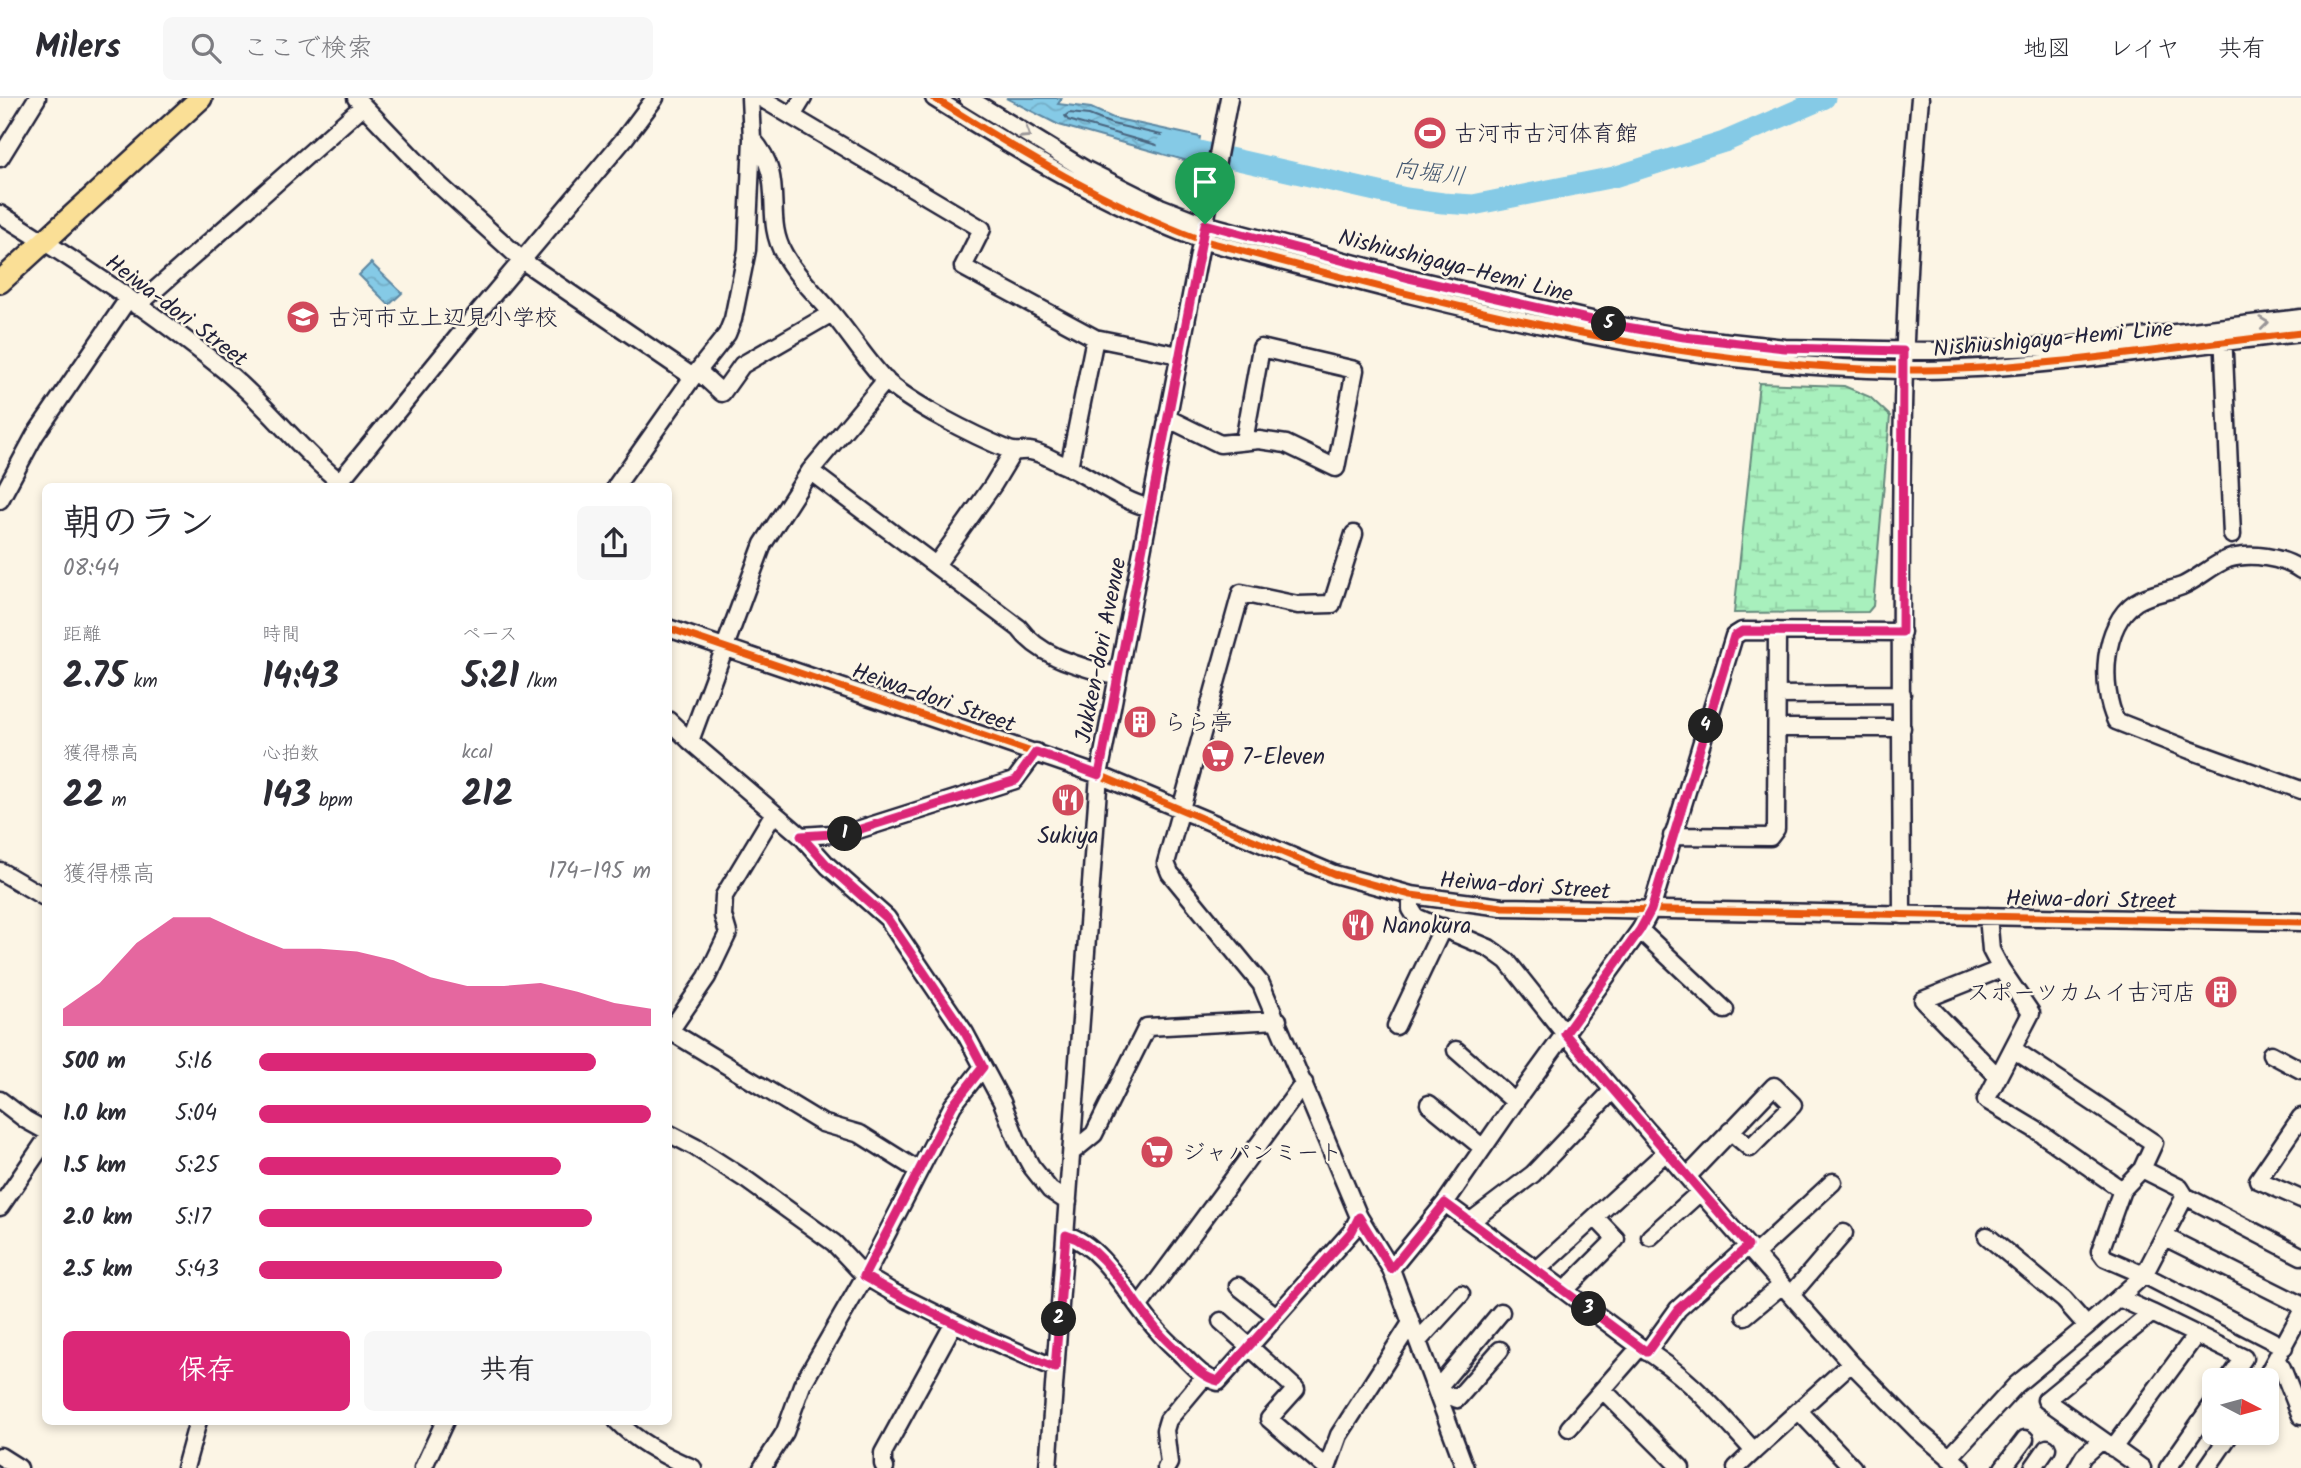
<!DOCTYPE html>
<html lang="ja">
<meta charset="utf-8">
<style>
:root{--surface:#fff;--page:#f7f7f7;--text:#2b2b33;--muted:#7c7c81;--line:#e1e1e2;--accent:#db2777}
body{margin:0;font-family:Kalam,"Klee One",sans-serif;background:var(--page);color:var(--text);height:100vh;display:flex;flex-direction:column;font-size:26px;white-space:nowrap}
*{box-sizing:border-box;margin:0}
p{font-size:23px;color:var(--muted)}
.icon{flex:none;width:38px;height:38px;fill:none;stroke:currentColor;stroke-width:2;stroke-linecap:round;stroke-linejoin:round}
.map{position:relative;flex:1;overflow:hidden}
.panel{position:absolute;left:42px;top:385px;width:630px;height:942px;display:flex;flex-direction:column;background:var(--surface);border-radius:10px;box-shadow:0 4px 10px #0003}
.panel>*{flex:none}
.needle{width:46px;rotate:96deg}
.buttons{position:absolute;left:2202px;top:1270px;display:grid;gap:14px}
.buttons a{display:grid;place-items:center;width:77px;height:77px;border-radius:10px;background:var(--surface);box-shadow:0 4px 10px #0003;font-size:35px}
.pin{position:absolute;display:grid;place-items:center;width:60px;height:60px;color:#fff;margin:-72px -30px;border-radius:50% 50% 50% 0;rotate:-45deg;box-shadow:0 0 7px #0007}
.pin .icon{rotate:45deg}
.km{position:absolute;width:35px;height:35px;margin:-18px;border-radius:50%;background:#222;color:#fff;font-size:19px;line-height:35px;text-align:center}
.round{display:grid;place-items:center;flex:none;width:74px;height:74px;border-radius:10px;background:var(--page)}
.headline{display:flex;align-items:center;justify-content:space-between;height:119px;padding:0 21px}
h1{font-size:38px;font-weight:800;line-height:52px}
.metrics{display:grid;grid-template-columns:repeat(3,1fr);gap:10px;height:119px;padding:7px 21px}
.metrics div{display:grid;align-content:center}
.metrics b{font-size:35px;font-weight:800}
.metrics small{font-size:19px;font-weight:400}
.metrics p{font-size:19px}
.chart{height:196px;padding:14px 21px}
.chart p{display:flex;justify-content:space-between}
.chart svg{width:100%;height:126px;margin-top:7px;fill:var(--accent);opacity:.7}
.primary-button{display:flex;gap:14px;margin-top:auto;padding:14px 21px}
.primary-button a{flex:1;height:80px;border-radius:10px;background:var(--accent);color:#fff;font-size:28px;font-weight:800;line-height:80px;text-align:center}
.primary-button a+a{background:var(--page);color:var(--text)}
ul{padding:0 21px;list-style:none;font-size:23px}
li{display:grid;grid-template-columns:112px 84px 1fr;align-items:center;height:52px}
li i{height:18px;border-radius:9px;background:var(--accent)}
header{display:flex;align-items:center;gap:42px;box-sizing:border-box;height:98px;padding:0 35px;background:var(--surface);border-bottom:2px solid var(--line)}
header strong{font-size:33px}
nav{display:flex;gap:38px;margin-inline-start:auto;font-size:24px}
.search{width:490px;height:63px;background:var(--page);display:flex;align-items:center;gap:18px;box-sizing:border-box;padding:0 24px;border-radius:10px;color:var(--muted);font-size:26px}
.map>svg:first-child{display:block}
.wetland{fill:url(#wetland-marsh);stroke:#65897c;stroke-width:2}
.water{fill:url(#water-waves);stroke:#5d87a2;stroke-width:2}
.lines{fill:none;stroke-linecap:round;stroke-linejoin:round}
.shore{stroke:#4a657f;stroke-width:2}
.river{stroke:#85cae6;stroke-width:21}
.minor-casing{stroke:#22223b;stroke-width:21}
.major-casing{stroke:#22223b;stroke-width:26}
.minor{stroke:#fcf5e5;stroke-width:16}
.major{stroke:#fadf96;stroke-width:21}
.cycleway-casing{stroke:#fcf5e5;stroke-width:11}
.cycleway{stroke:#e8590c;stroke-width:7}
.oneway{stroke:#9a9698}
.route-casing{stroke:#fff;stroke-width:14}
.route{stroke:#db2777;stroke-width:9}
.labels{text-anchor:middle;stroke-width:5;stroke-linejoin:round;paint-order:stroke}
.poi-label{font-size:23px;fill:#22223b;stroke:#fcf5e5;text-anchor:start}
.street-label{font-size:23px;fill:#22223b;stroke:#fcf5e5}
.water-label{font-size:24px;font-style:italic;fill:#40546e;stroke:#fcf5e5}
</style>
<header>
<strong>Milers</strong>
<div class="search"><svg class="icon" aria-label="search" viewBox="0 0 24 24"><circle cx="10" cy="10" r="6"/><path d="M15 15l6 6"/></svg>ここで検索</div>
<nav><a>地図</a><a>レイヤ</a><a>共有</a></nav>
</header>
<div class="map">
<svg width="2301" height="1370" viewBox="0 0 2301 1370">
<defs>
<pattern id="wetland-marsh" width="20" height="14" patternUnits="userSpaceOnUse" patternTransform="scale(1.75)"><rect width="20" height="14" fill="#a8f0bd"/><path d="M1 5h8M5 5V1M11 12h8M15 12V8" fill="none" stroke="#90cea3"/></pattern>
<pattern id="water-waves" width="16" height="10" patternUnits="userSpaceOnUse" patternTransform="scale(1.75)"><rect width="16" height="10" fill="#85cae6"/><path d="M0 5q4-4 8 0t8 0" fill="none" stroke="#73adc6"/></pattern>
</defs>
<rect width="100%" height="100%" fill="#fcf5e5"/>
<filter id="ink" filterUnits="userSpaceOnUse"><feTurbulence type="fractalNoise" baseFrequency=".0143" numOctaves="2"/><feDisplacementMap in="SourceGraphic" scale="14" xChannelSelector="R" yChannelSelector="G"/><feConvolveMatrix kernelMatrix="1 2 1 2 8 2 1 2 1" color-interpolation-filters="sRGB"/></filter>
<g filter="url(#ink)">
<!-- wetland -->
<path class="wetland" d="M1759,285L1844,288L1870,299L1890,318L1873,508L1868,514L1734,515Z"/>
<!-- water -->
<path class="water" d="M1006,0H1062L1058,6L1091,10L1113,20L1200,39L1195,65L1059,27Z
M371,165L402,195L389,207L359,177Z"/>
<g class="lines">
<!-- shore -->
<path class="shore" d="M1069,15L1089,17L1112,26L1188,43L1191,46L1189,53L1185,55L1068,22L1065,18Z"/>
<!-- river -->
<path class="river" d="M1168,46L1406,100L1443,105L1473,107L1614,79L1724,44L1825,0"/>
<defs>
<path id="minor" d="M356,0L435,83L523,163L693,279
M761,0L982,131L963,169L1095,240
M934,0C1020,54 1106,106 1201,142C1430,202 1661,268 1899,272C2033,273 2168,249 2301,235
M968,0L1086,72L1160,109L1204,126L1409,180L1609,226L1684,239L1785,250L1933,253L2067,248L2301,220
M792,18L803,0
M752,41C788,80 762,118 784,156C796,178 815,195 831,214C850,236 864,260 884,281C912,307 973,337 1009,352C1016,355 1022,352 1030,353C1041,354 1054,363 1064,367C1094,380 1118,402 1150,410
M0,60L37,0
M0,116C75,162 150,212 218,267C264,303 299,352 345,388
M137,208L363,8
M2223,234L2232,437
M698,273L722,295L742,267L832,215
M1167,320L1220,346L1259,342L1286,346L1336,370L1355,272L1261,250L1244,343
M1069,369L1095,240L1179,257
M810,373L1019,530C1042,561 1082,568 1118,579
M336,388L470,224L625,40L655,0
M616,388L693,279L727,236L733,221L747,152L752,41L750,0
M0,402L35,337L128,201
M1354,436L1332,506L1298,507L1241,495L1166,765L1170,775L1261,886L1359,1119L1391,1171L1465,1370
M936,467L993,387L1013,354
M2301,472C2283,459 2250,454 2228,461C2212,467 2198,481 2182,488C2167,494 2150,495 2136,504C2102,527 2100,589 2116,623L2190,652L2301,692
M668,530L1099,677L1334,776L1411,797L1502,809L2301,824
M1777,597L1902,596
M668,622L690,643L801,738L828,768L887,820L965,935L1002,1004L1017,1042L1031,1068L1050,1092L1068,1104
M1777,630H1902
M690,643L763,446L810,373L886,282
M774,715L724,798L723,818L728,835L707,879L670,933L822,1025L860,1036L919,1073
M801,738L848,735L1015,682L1036,654
M1672,738L1770,739L1776,731L1777,533
M0,773L46,800
M1411,797V811L1416,819L1489,850L1507,863L1565,936L1700,1094L1851,1265L1917,1332L1962,1370
M1902,817C1901,544 1895,271 1920,0
M1988,818L1991,852L2001,871L2031,915L1986,1002L2036,1032L2122,1092
M1640,832L1725,912
M1396,928L1443,829
M2013,951L2154,1045L2142,1071L2122,1092L2100,1153L2105,1160L2144,1177L2284,1249
M1456,952L1515,1004
M2271,956L2301,972
M1998,979L1923,902L2001,871
M0,1002L26,1022L46,1033
M1429,1006L1483,1050
M2301,1019L2258,1082L2301,1101
M668,1035L695,1049L748,1083L834,1145L865,1178L892,1194L983,1239L1055,1270
M1072,1054L1094,1036L1147,929L1278,922
M2142,1071L2180,1090L2185,1098L2301,1158
M1687,1079L1774,988L1793,1007L1750,1050L1730,1033
M1445,1105L1537,1172L1666,1054
M0,1109L46,1042
M1471,1123L1533,1076L1613,992
M1066,1137C1103,1147 1131,1204 1157,1232C1165,1242 1175,1250 1184,1259C1195,1270 1203,1279 1218,1284L1352,1133L1359,1119
M1987,1138L2064,1202L2087,1228
M1650,1139L1700,1094
M2165,1139L2301,1207
M1755,1156L1833,1084
M1391,1171L1445,1105L1515,1004L1640,832L1651,812L1734,538L1742,533L1902,534
M1537,1172L1640,1249L1569,1330
M1238,1188L1276,1218
M1565,1192L1616,1141L1595,1119
M1791,1197L1844,1135
M2119,1200L2152,1215
M1139,1208L1304,985
M1745,1218L1782,1187
M1221,1223L1296,1291L1269,1321L1326,1370
M1418,1243L1461,1196
M1640,1249C1688,1277 1717,1313 1754,1353L1736,1370
M1500,1252L1457,1301L1436,1292L1501,1214
M1647,1254L1678,1211L1748,1148
M2277,1263L2282,1270L2301,1318
M2264,1283L2301,1215
M1604,1293L1681,1370
M1799,1313L1853,1370
M617,1323C638,1345 666,1359 693,1370
M2113,1350L2196,1237
M1754,1353L1851,1265
M0,1358L19,1370
M1949,1360L2016,1287L2087,1228L2144,1177L2185,1098
M185,1370L198,1323
M423,1370L445,1323
M762,1370L785,1334L802,1287L865,1178L953,1007L983,969
M885,1370L883,1366V1355L954,1225
M1048,1370L1099,677L1229,0
M1166,1370L1169,1365L1165,1332L1168,1322L1204,1279
M1327,1370L1339,1337L1411,1225
M2003,1370L2025,1341
M2033,1370L2047,1350
M2077,1370L2084,1358L2102,1342
M2142,1370L2046,1302L2152,1215L2244,1260L2228,1283
M2168,1370L2214,1304
M2207,1370L2231,1335"/>
<path id="major" d="M0,184L201,0"/>
</defs>
<!-- minor casing -->
<use href="#minor" class="minor-casing"/>
<!-- major casing -->
<use href="#major" class="major-casing"/>
<!-- minor -->
<use href="#minor" class="minor"/>
<!-- major -->
<use href="#major" class="major"/>
<defs>
<path id="cycleway" d="M934,0C1020,54 1106,106 1201,142C1430,202 1661,268 1899,272C2033,273 2168,249 2301,235
M668,530L1099,677L1334,776L1411,797L1502,809L2301,824"/>
</defs>
<!-- cycleway casing -->
<use href="#cycleway" class="cycleway-casing"/>
<!-- cycleway -->
<use href="#cycleway" class="cycleway"/>
</g>
<!-- one-way arrows -->
<defs><path id="oneway-chevron" d="M-2-3.5L2.5 0L-2 3.5" fill="none" stroke-width="1.6" stroke-linecap="round" stroke-linejoin="round" transform="scale(1.75)"/></defs>
<g class="oneway">
<use href="#oneway-chevron" transform="translate(1026 36) rotate(33)"/>
<use href="#oneway-chevron" transform="translate(2264 225) rotate(-7)"/>
</g>
</g>
<g class="lines" filter="url(#ink)">
<defs>
<path id="route" d="M1205,126L1409,180L1609,226L1684,239L1785,250L1903,253L1902,534L1742,533L1734,538L1651,812L1640,832L1565,936L1748,1148L1678,1211L1647,1254L1445,1105L1391,1171L1359,1119L1352,1133L1218,1283C1203,1279 1195,1270 1184,1259C1175,1250 1165,1242 1157,1232C1131,1203 1105,1148 1066,1137L1055,1270C990,1242 925,1214 864,1178L953,1007L983,969L965,935L887,820L828,768L801,738L848,735L1016,682L1036,654L1099,677Z"/>
</defs>
<!-- route casing -->
<use href="#route" class="route-casing"/>
<!-- route -->
<use href="#route" class="route"/>
</g>
<!-- icons -->
<defs>
<symbol id="stadium-disc" viewBox="-11 -11 22 22"><circle r="9.5" fill="#d1495b" stroke="#fcf5e5"/><path d="M0-5a6.5 5 0 1 0 0 10a6.5 5 0 1 0 0-10ZM-3.5-1.8h7v3.6h-7Z" fill="#fff"/></symbol>
<symbol id="school-disc" viewBox="-11 -11 22 22"><circle r="9.5" fill="#d1495b" stroke="#fcf5e5"/><path d="M0-5L7-2L0 1L-7-2ZM-4 1L0 2.5L4 1V4Q0 6-4 4Z" fill="#fff"/></symbol>
<symbol id="building-disc" viewBox="-11 -11 22 22"><circle r="9.5" fill="#d1495b" stroke="#fcf5e5"/><path d="M-4-6H4V6H1V3H-1V6H-4ZM-2.5-4.3h1.7v1.8h-1.7ZM.8-4.3h1.7v1.8H.8ZM-2.5-1h1.7V.8h-1.7ZM.8-1h1.7V.8H.8Z" fill="#fff"/></symbol>
<symbol id="supermarket-disc" viewBox="-11 -11 22 22"><circle r="9.5" fill="#d1495b" stroke="#fcf5e5"/><path d="M-6-5.5h2.5l.6 2H6L4.5 2H-2.5L-4.4-4H-6ZM-1.5 3.2a1.3 1.3 0 1 0 .1 0ZM3 3.2a1.3 1.3 0 1 0 .1 0Z" fill="#fff"/></symbol>
<symbol id="restaurant-disc" viewBox="-11 -11 22 22"><circle r="9.5" fill="#d1495b" stroke="#fcf5e5"/><path d="M-5-6h1v4h1v-4h1v4h1v-4h1v5L-1.5 .5V6h-2V.5L-5-1ZM5-6V6H3V1.5H1.5Q1.5-4 5-6Z" fill="#fff"/></symbol>
</defs>
<g fill-rule="evenodd">
<use href="#stadium-disc" x="1411" y="16" width="38" height="38"/>
<use href="#school-disc" x="284" y="200" width="38" height="38"/>
<use href="#building-disc" x="1121" y="605" width="38" height="38"/>
<use href="#supermarket-disc" x="1199" y="639" width="38" height="38"/>
<use href="#restaurant-disc" x="1049" y="683" width="38" height="38"/>
<use href="#restaurant-disc" x="1339" y="808" width="38" height="38"/>
<use href="#building-disc" x="2202" y="875" width="38" height="38"/>
<use href="#supermarket-disc" x="1138" y="1035" width="38" height="38"/>
</g>
<g class="labels">
<!-- poi labels -->
<g class="poi-label">
<text x="1454" y="43">古河市古河体育館</text>
<text x="328" y="227">古河市立上辺見小学校</text>
<text x="1164" y="632">らら亭</text>
<text x="1242" y="666">7-Eleven</text>
<text x="1068" y="745" text-anchor="middle">Sukiya</text>
<text x="1382" y="835">Nanokura</text>
<text x="2196" y="902" text-anchor="end">スポーツカムイ古河店</text>
<text x="1182" y="1062">ジャパンミート</text>
</g>
<!-- street labels -->
<g class="street-label">
<text transform="translate(1456 167) rotate(14)" y="8">Nishiushigaya-Hemi Line</text>
<text transform="translate(177 212) rotate(37)" y="8">Heiwa-dori Street</text>
<text transform="translate(2053 240) rotate(-5)" y="8">Nishiushigaya-Hemi Line</text>
<text transform="translate(1100 552) rotate(-79)" y="8">Jukken-dori Avenue</text>
<text transform="translate(934 599) rotate(19)" y="8">Heiwa-dori Street</text>
<text transform="translate(1525 787) rotate(4)" y="8">Heiwa-dori Street</text>
<text transform="translate(2091 801) rotate(1)" y="8">Heiwa-dori Street</text>
</g>
<!-- water labels -->
<g class="water-label">
<text transform="translate(1430 74) rotate(7)" y="8">向堀川</text>
</g>
</g>
</svg>
<div class="buttons">
<a><svg class="needle" viewBox="-14 -14 28 28"><path d="M0-13l5 13h-10z" fill="#e53935"/><path d="M0 13l5-13h-10z" fill="#7c7c81"/></svg></a>
</div>
<div class="pin" style="left:1205px;top:126px;background:#1e9e55"><svg class="icon" aria-label="arrive" viewBox="0 0 24 24"><path d="M6 21V4h12l-3 4 3 4H6"/></svg></div>
<b class="km" style="left:845px;top:736px">1</b>
<b class="km" style="left:1059px;top:1221px">2</b>
<b class="km" style="left:1589px;top:1211px">3</b>
<b class="km" style="left:1706px;top:628px">4</b>
<b class="km" style="left:1609px;top:226px">5</b>
<section class="panel">
<div class="headline"><div><h1>朝のラン</h1><p>08:44</p></div><a class="round"><svg class="icon" aria-label="share" viewBox="0 0 24 24"><path d="M12 15V3M7 8l5-5 5 5M5 13v7h14v-7"/></svg></a></div>
<div class="metrics">
<div><p>距離</p><b>2.75<small> km</small></b></div>
<div><p>時間</p><b>14:43</b></div>
<div><p>ペース</p><b>5:21<small> /km</small></b></div>
</div>
<div class="metrics">
<div><p>獲得標高</p><b>22<small> m</small></b></div>
<div><p>心拍数</p><b>143<small> bpm</small></b></div>
<div><p>kcal</p><b>212</b></div>
</div>
<div class="chart"><p><span>獲得標高</span>174–195 m</p>
<svg viewBox="0 0 160 44" preserveAspectRatio="none"><path d="M0 44V38L10 29L20 15L30 6L40 6L50 12L60 17L70 17L80 18L90 21L100 27L110 30L120 30L130 29L140 32L150 36L160 38V44z"/></svg>
</div>
<ul>
<li><b>500 m</b>5:16<i style="width:86%"></i></li>
<li><b>1.0 km</b>5:04<i style="width:100%"></i></li>
<li><b>1.5 km</b>5:25<i style="width:77%"></i></li>
<li><b>2.0 km</b>5:17<i style="width:85%"></i></li>
<li><b>2.5 km</b>5:43<i style="width:62%"></i></li>
</ul>
<div class="primary-button"><a>保存</a><a>共有</a></div>
</section>
</div>
